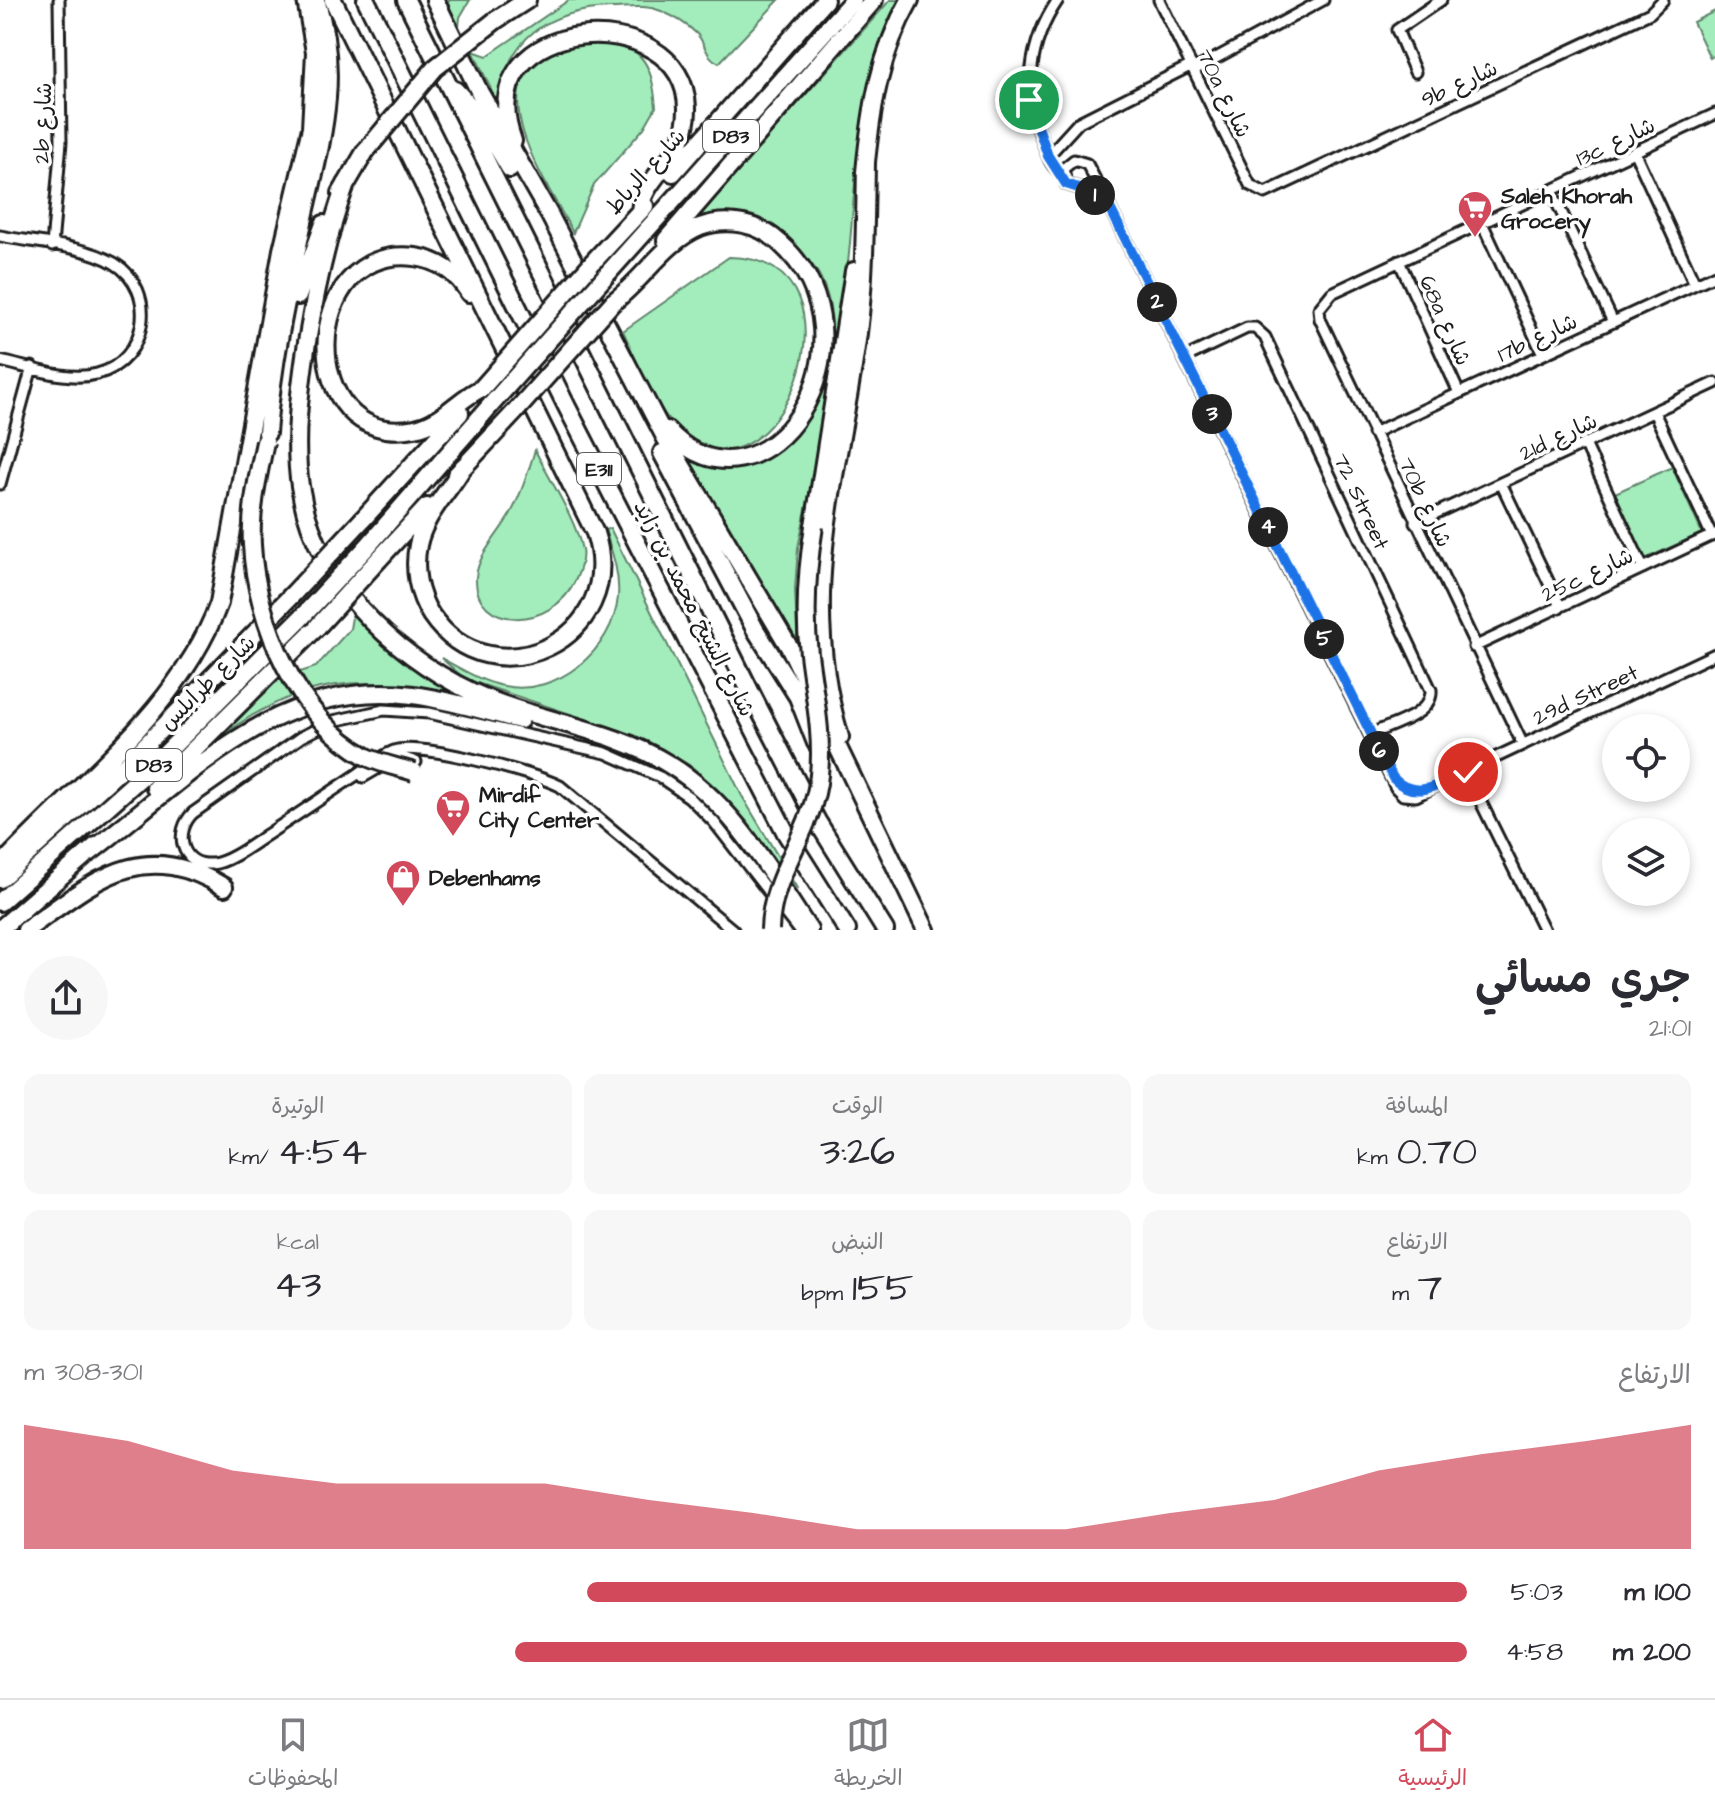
<!DOCTYPE html>
<html lang="ar">
<meta charset="utf-8">
<style>
:root{--surface:#fff;--page:#f7f7f7;--text:#2b2b33;--muted:#7c7c81;--line:#e1e1e2;--accent:#d1495b}
body{margin:0;font-family:"Architects Daughter","Playpen Sans Arabic",sans-serif;background:var(--page);color:var(--text);direction:rtl;height:100vh;display:flex;flex-direction:column;font-size:30px;white-space:nowrap}
*{box-sizing:border-box;margin:0}
p{font-size:26px;color:var(--muted)}
.icon{flex:none;width:44px;height:44px;fill:none;stroke:currentColor;stroke-width:2;stroke-linecap:round;stroke-linejoin:round}
.map{position:relative;height:930px;overflow:hidden;direction:ltr}
.sheet{display:flex;flex-direction:column;background:var(--surface);flex:1}
.sheet>*{flex:none}
.controls{position:absolute;left:1602px;top:714px;display:grid;gap:16px}
.controls a{display:grid;place-items:center;width:88px;height:88px;border-radius:50%;background:var(--surface);box-shadow:0 4px 12px #0003;font-size:40px}
.pin{position:absolute;display:grid;place-items:center;width:68px;height:68px;color:#fff;margin:-34px;border:4px solid #fff;border-radius:50%;box-shadow:0 2px 8px #0007}
.km{position:absolute;width:40px;height:40px;margin:-20px;border-radius:50%;background:#222;color:#fff;font-size:22px;line-height:40px;text-align:center}
.round{display:grid;place-items:center;flex:none;width:84px;height:84px;border-radius:42px;background:var(--page)}
.overview{display:flex;align-items:center;justify-content:space-between;height:136px;padding:0 24px}
h1{font-size:44px;font-weight:600;line-height:60px}
.metrics{display:grid;grid-template-columns:repeat(3,1fr);gap:12px;height:136px;padding:8px 24px}
.metrics div{display:grid;align-content:center;border-radius:16px;background:var(--page);text-align:center}
.metrics b{font-size:40px;font-weight:600}
.metrics small{font-size:22px;font-weight:400}
.metrics p{font-size:22px}
.chart{height:224px;padding:16px 24px}
.chart p{display:flex;justify-content:space-between}
.chart svg{width:100%;height:144px;margin-top:8px;fill:var(--accent);opacity:.7}
ul{padding:0 24px;list-style:none;font-size:26px}
li{display:grid;grid-template-columns:128px 96px 1fr;align-items:center;height:60px}
li i{height:20px;border-radius:10px;background:var(--accent)}
.tab-bar{display:flex;justify-content:space-around;align-items:center;height:112px;border-top:2px solid var(--line);background:var(--surface);font-size:22px;color:var(--muted)}
.tab-bar a{display:grid;justify-items:center;gap:4px}
.tab-bar .selected{color:var(--accent)}
.map>svg:first-child{display:block}
.green{fill:#a3edbc;stroke:#60846c;stroke-width:2}
.lines{fill:none;stroke-linecap:round;stroke-linejoin:round}
.street-casing{stroke:#1c1c1c;stroke-width:15}
.highway-casing{stroke:#1c1c1c;stroke-width:22}
.street{stroke:#fff;stroke-width:9}
.highway{stroke:#fff;stroke-width:16}
.highway-bridge-casing{stroke:#1c1c1c;stroke-width:22;stroke-linecap:butt}
.highway-bridge{stroke:#fff;stroke-width:16}
.route-casing{stroke:#fff;stroke-width:16}
.route{stroke:#1a73e8;stroke-width:10}
.labels{text-anchor:middle;stroke-width:7;stroke-linejoin:round;paint-order:stroke}
.shield{fill:#fff;stroke:#606060;stroke-width:2}
.shield-label{font-size:20px;font-weight:bold;fill:#1c1c1c}
.street-label{font-size:22px;fill:#1c1c1c;stroke:#fff}
.poi-label{font-size:22px;font-weight:bold;fill:#1c1c1c;stroke:#fff;text-anchor:start}
</style>
<div class="map">
<svg width="1715" height="930" viewBox="0 0 1715 930">
<rect width="100%" height="100%" fill="#fff"/>
<filter id="ink" filterUnits="userSpaceOnUse"><feTurbulence type="fractalNoise" baseFrequency=".0125" numOctaves="2"/><feDisplacementMap in="SourceGraphic" scale="16" xChannelSelector="R" yChannelSelector="G"/><feConvolveMatrix kernelMatrix="1 2 1 2 8 2 1 2 1" color-interpolation-filters="sRGB"/></filter>
<g filter="url(#ink)">
<!-- green -->
<path class="green" d="M446,0H470L460,17L459,27Z
M569,0H779L719,63C705,57 706,44 697,34C688,25 673,16 661,11C645,4 627,8 611,8C548,10 504,38 499,106L473,51L487,56Z
M890,0H901C853,82 858,180 847,272C835,364 817,457 798,548L795,590L798,653L687,456C718,474 744,467 770,446C782,436 799,426 808,414C834,376 841,314 818,273C811,261 799,251 789,241C778,229 765,218 749,215C731,212 711,215 694,220Z
M1715,11V55L1710,58L1693,22Z
M590,30C637,50 651,51 656,107L644,128L594,185L573,233C552,191 491,108 532,64C545,49 573,40 590,30Z
M729,257C880,257 775,529 676,428C652,403 638,363 623,331Z
M535,450C549,479 576,519 582,550C584,560 580,570 576,579C553,632 473,631 476,577C478,554 500,533 511,513C522,493 528,472 535,450Z
M1672,467L1702,533L1645,559L1615,493Z
M610,528L742,796L798,890L719,791L691,766L634,735L465,679L441,658C461,669 482,682 504,686C557,697 613,650 618,597C620,574 612,552 605,530Z
M354,605C385,647 424,676 471,698C363,673 302,674 212,743L208,740L276,680L316,667L350,629Z"/>
<g class="lines">
<defs>
<path id="street" d="M1058,0C1028,44 1023,93 1043,142C1047,153 1050,167 1062,173
M1159,0L1250,185L1265,193L1650,13L1663,0
M1194,70L1323,0
M1415,72L1397,30L1441,0
M1634,151L1695,284
M1048,156L1079,122L1192,65
M1074,160L1087,164L1108,204L1088,191L1066,184L1063,169Z
M1551,190L1613,322
M1108,204L1396,788L1403,795L1416,796L1471,768
M1482,223L1543,354
M0,236C35,243 83,245 114,263C159,290 148,361 97,374C68,382 29,367 0,361
M52,246L61,142L59,0
M1399,261L1459,393
M1184,358L1247,328H1255L1265,337L1431,690C1433,715 1390,725 1371,734
M1654,412L1712,536
M1373,433L1715,275
M1585,444L1643,568
M1501,483L1560,606
M0,484L32,367
M1415,523L1715,383
M1474,647L1715,534
M1522,743L1320,319L1319,309L1332,293L1715,114
M363,777L399,756L416,762
M733,930L560,786C534,773 420,742 394,751C381,756 369,766 358,774C329,793 300,813 271,832C255,842 231,862 212,864C180,866 174,831 193,813L301,737L333,721L384,710L429,713L606,753L660,777L689,797L714,822L798,930
M1544,930L1468,776L1469,770L1715,654"/>
<path id="highway" d="M333,0L595,533C629,638 492,704 431,615C418,595 413,569 418,545C424,515 448,493 463,467
M366,0L567,407L787,835L847,930
M406,0L754,699L817,821L885,930
M435,0L480,93L549,214L666,439L791,650L926,930
M496,20L527,0
M455,90L478,115L510,169
M513,141C466,12 685,0 687,108C688,159 643,174 640,211
M865,172C871,111 879,54 910,0
M673,173L825,0
M346,184C327,235 316,288 307,342C300,389 293,439 300,486C314,579 391,653 472,692C536,722 610,727 670,765C733,804 769,870 809,930
M341,193L365,152
M666,240L874,0
M592,263L645,206
M609,272L853,0
M469,293C457,273 438,260 415,257C298,242 296,451 415,428C442,423 458,399 482,388
M298,296L324,224
M613,302C643,280 665,241 700,227C727,217 759,223 780,243C889,341 765,534 667,430
M267,433C272,362 288,291 303,222C320,145 342,78 316,0
M662,453L755,629L798,697L816,743
M456,475L515,412
M363,519L460,413
M814,526L854,271
M366,548L496,399
M379,559L427,507
M840,737C796,592 839,477 858,333C865,277 865,220 866,163
M155,788L318,626
M89,853C188,778 277,677 413,695C449,700 485,711 520,720
M0,867C76,784 179,711 219,603L282,250L311,128L315,52L306,0
M0,879L130,761L292,595
M0,902L149,770L300,619
M0,929L96,846
M26,930C94,882 140,836 224,887"/>
</defs>
<!-- street casing -->
<use href="#street" class="street-casing"/>
<!-- highway casing -->
<use href="#highway" class="highway-casing"/>
<!-- street -->
<use href="#street" class="street"/>
<!-- highway -->
<use href="#highway" class="highway"/>
<defs>
<path id="highway-bridge" d="M365,152L435,68L496,20
M482,388L592,263
M496,399L609,272
M515,412L613,302
M265,442C258,476 250,510 252,545C256,621 297,719 367,757C381,764 398,767 414,772
M292,595L363,519
M300,619L366,548
M318,626L379,559
M770,930C771,872 814,831 819,775C823,733 814,695 809,654C804,611 807,569 814,526"/>
</defs>
<!-- highway-bridge casing -->
<use href="#highway-bridge" class="highway-bridge-casing"/>
<!-- highway-bridge -->
<use href="#highway-bridge" class="highway-bridge"/>
</g>
</g>
<g class="lines" filter="url(#ink)">
<defs>
<path id="route" d="M1029,100L1048,156L1066,184L1088,191L1108,204L1393,778C1417,804 1446,780 1471,768L1468,772"/>
</defs>
<!-- route casing -->
<use href="#route" class="route-casing"/>
<!-- route -->
<use href="#route" class="route"/>
</g>
<!-- icons -->
<defs>
<symbol id="supermarket-pin" viewBox="-11 -11 22 30"><path d="M0 17L-7.5 6A9.5 9.5 0 1 1 7.5 6Z" fill="#d1495b" stroke="#fff"/><path d="M-6-5.5h2.5l.6 2H6L4.5 2H-2.5L-4.4-4H-6ZM-1.5 3.2a1.3 1.3 0 1 0 .1 0ZM3 3.2a1.3 1.3 0 1 0 .1 0Z" fill="#fff"/></symbol>
<symbol id="shop-pin" viewBox="-11 -11 22 30"><path d="M0 17L-7.5 6A9.5 9.5 0 1 1 7.5 6Z" fill="#d1495b" stroke="#fff"/><path d="M-5-2.5h2.3a2.7 3.5 0 0 1 5.4 0H5L5.5 6h-11ZM-1.5-2.5h3a1.5 2.3 0 0 0-3 0Z" fill="#fff"/></symbol>
</defs>
<g fill-rule="evenodd">
<use href="#supermarket-pin" x="1455" y="188" width="40" height="54"/>
<use href="#supermarket-pin" x="433" y="787" width="40" height="54"/>
<use href="#shop-pin" x="383" y="857" width="40" height="54"/>
</g>
<g class="labels">
<!-- shield labels -->
<g class="shield">
<rect x="703" y="120" width="56" height="32" rx="6"/>
<rect x="577" y="453" width="44" height="32" rx="6"/>
<rect x="126" y="749" width="56" height="32" rx="6"/>
</g>
<g class="shield-label">
<text x="731" y="143">D83</text>
<text x="599" y="476">E311</text>
<text x="154" y="772">D83</text>
</g>
<!-- street labels -->
<g class="street-label">
<text transform="translate(1459 83) rotate(-25)" y="8">9b شارع</text>
<text transform="translate(1225 93) rotate(64)" y="8">70a شارع</text>
<text transform="translate(42 123) rotate(-88)" y="8">2b شارع</text>
<text transform="translate(1615 141) rotate(-25)" y="8">13c شارع</text>
<text transform="translate(645 171) rotate(-48)" y="8">شارع الرباط</text>
<text transform="translate(1446 320) rotate(66)" y="8">68a شارع</text>
<text transform="translate(1537 337) rotate(-25)" y="8">17b شارع</text>
<text transform="translate(1558 436) rotate(-25)" y="8">21d شارع</text>
<text transform="translate(1362 501) rotate(65)" y="8">72 Street</text>
<text transform="translate(1426 502) rotate(65)" y="8">70b شارع</text>
<text transform="translate(1587 574) rotate(-25)" y="8">25c شارع</text>
<text transform="translate(695 608) rotate(63)" y="8">شارع الشيخ محمد بن زايد</text>
<text transform="translate(207 682) rotate(-45)" y="8">شارع طرابلس</text>
<text transform="translate(1585 694) rotate(-25)" y="8">29d Street</text>
</g>
<!-- poi labels -->
<g class="poi-label">
<text x="1501" y="203">Saleh Khorah<tspan x="1501" dy="25">Grocery</tspan></text>
<text x="479" y="802">Mirdif<tspan x="479" dy="25">City Center</tspan></text>
<text x="429" y="885">Debenhams</text>
</g>
</g>
</svg>
<div class="controls">
<a><svg class="icon" aria-label="locate" viewBox="0 0 24 24"><circle cx="12" cy="12" r="6"/><path d="M12 2v4M12 18v4M2 12h4M18 12h4"/></svg></a>
<a><svg class="icon" aria-label="layers" viewBox="0 0 24 24"><path d="M12 4l9 5-9 5-9-5zM3 14l9 5 9-5"/></svg></a>
</div>
<div class="pin" style="left:1029px;top:100px;background:#1e9e55"><svg class="icon" aria-label="arrive" viewBox="0 0 24 24"><path d="M6 21V4h12l-3 4 3 4H6"/></svg></div>
<div class="pin" style="left:1468px;top:772px;background:#d93025"><svg class="icon" aria-label="check" viewBox="0 0 24 24"><path d="M5 12l5 5 9-10"/></svg></div>
<b class="km" style="left:1095px;top:195px">1</b>
<b class="km" style="left:1157px;top:302px">2</b>
<b class="km" style="left:1212px;top:414px">3</b>
<b class="km" style="left:1268px;top:527px">4</b>
<b class="km" style="left:1324px;top:639px">5</b>
<b class="km" style="left:1379px;top:751px">6</b>
</div>
<section class="sheet">
<div class="overview"><div><h1>جري مسائي</h1><p>21:01</p></div><a class="round"><svg class="icon" aria-label="share" viewBox="0 0 24 24"><path d="M12 15V3M7 8l5-5 5 5M5 13v7h14v-7"/></svg></a></div>
<div class="metrics">
<div><p>المسافة</p><b>0.70<small> km</small></b></div>
<div><p>الوقت</p><b>3:26</b></div>
<div><p>الوتيرة</p><b>4:54<small> /km</small></b></div>
</div>
<div class="metrics">
<div><p>الارتفاع</p><b>7<small> m</small></b></div>
<div><p>النبض</p><b>155<small> bpm</small></b></div>
<div><p>kcal</p><b>43</b></div>
</div>
<div class="chart"><p><span>الارتفاع</span>301–308 m</p>
<svg viewBox="0 0 160 44" preserveAspectRatio="none"><path d="M0 44V6L10 11L20 20L30 24L40 24L50 24L60 29L70 33L80 38L90 38L100 38L110 33L120 29L130 20L140 15L150 11L160 6V44z"/></svg>
</div>
<ul>
<li><b>100 m</b>5:03<i style="width:61%"></i></li>
<li><b>200 m</b>4:58<i style="width:66%"></i></li>
</ul>
</section>
<nav class="tab-bar">
<a class="selected"><svg class="icon" aria-label="home" viewBox="0 0 24 24"><path d="M3 11l9-7 9 7M6 9v11h12V9"/></svg>الرئيسية</a>
<a><svg class="icon" aria-label="map" viewBox="0 0 24 24"><path d="M3 6l6-2 6 2 6-2v14l-6 2-6-2-6 2zM9 4v14M15 6v14"/></svg>الخريطة</a>
<a><svg class="icon" aria-label="saved" viewBox="0 0 24 24"><path d="M7 4h10v16l-5-4-5 4z"/></svg>المحفوظات</a>
</nav>
